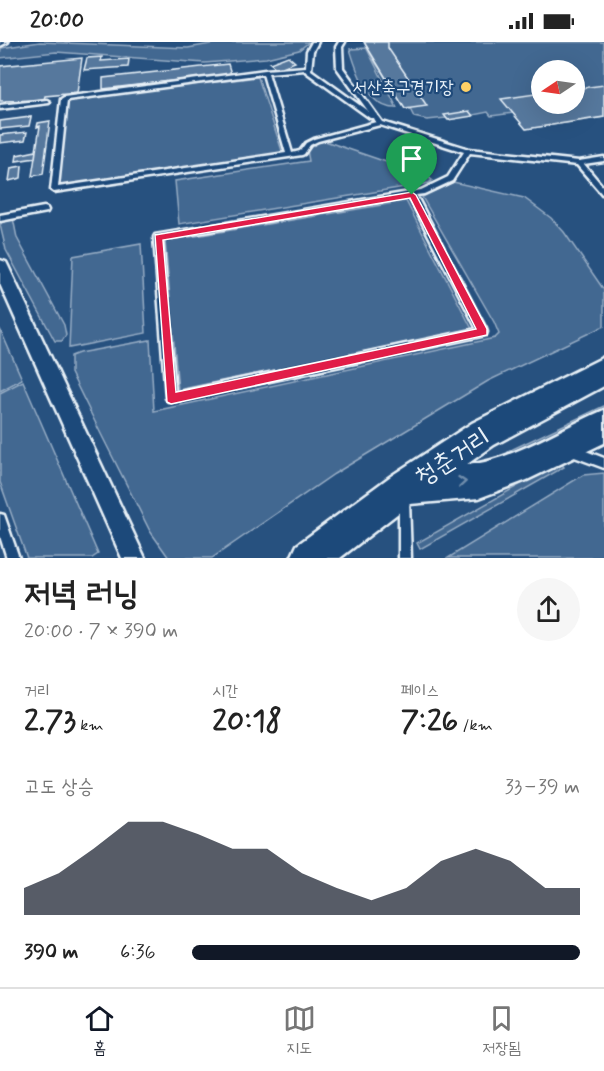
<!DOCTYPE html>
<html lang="ko">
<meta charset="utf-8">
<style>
:root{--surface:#fff;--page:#f6f6f6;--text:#222;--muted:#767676;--line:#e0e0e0;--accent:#111827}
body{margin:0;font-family:Mynerve,"Poor Story",sans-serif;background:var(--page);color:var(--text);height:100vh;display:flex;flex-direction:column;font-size:22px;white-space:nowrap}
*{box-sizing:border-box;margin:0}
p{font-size:20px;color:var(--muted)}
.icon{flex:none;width:33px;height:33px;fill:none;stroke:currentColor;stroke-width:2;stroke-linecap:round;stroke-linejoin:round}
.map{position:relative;height:516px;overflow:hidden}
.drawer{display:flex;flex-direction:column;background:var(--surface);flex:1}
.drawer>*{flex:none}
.needle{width:39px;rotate:257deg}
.buttons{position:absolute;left:531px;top:18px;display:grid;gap:12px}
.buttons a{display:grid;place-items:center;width:54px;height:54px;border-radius:50%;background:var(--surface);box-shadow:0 6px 24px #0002;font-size:30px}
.pin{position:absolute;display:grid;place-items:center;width:51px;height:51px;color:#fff;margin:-62px -26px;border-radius:50% 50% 50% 0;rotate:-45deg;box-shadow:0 0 6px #0007}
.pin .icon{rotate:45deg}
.round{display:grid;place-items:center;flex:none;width:63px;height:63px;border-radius:32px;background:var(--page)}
.summary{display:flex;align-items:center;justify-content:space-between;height:102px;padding:0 24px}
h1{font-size:33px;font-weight:800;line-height:45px}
.metrics{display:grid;grid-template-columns:repeat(3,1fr);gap:9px;height:102px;padding:6px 24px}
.metrics div{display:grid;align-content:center}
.metrics b{font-size:30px;font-weight:800}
.metrics small{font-size:16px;font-weight:400}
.metrics p{font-size:16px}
.chart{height:168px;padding:12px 24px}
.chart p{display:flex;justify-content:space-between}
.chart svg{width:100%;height:108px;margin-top:6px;fill:var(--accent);opacity:.7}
ul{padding:0 24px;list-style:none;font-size:20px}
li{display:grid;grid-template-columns:96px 72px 1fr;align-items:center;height:45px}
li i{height:15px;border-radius:8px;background:var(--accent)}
.status{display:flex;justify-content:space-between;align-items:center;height:42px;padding:0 30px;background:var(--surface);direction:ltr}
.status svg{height:16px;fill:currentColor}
.dock{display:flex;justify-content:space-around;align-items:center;height:84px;border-top:2px solid var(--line);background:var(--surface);font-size:16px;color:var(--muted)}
.dock a{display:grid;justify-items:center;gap:3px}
.dock .current{color:var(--accent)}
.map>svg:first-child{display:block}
.green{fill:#436891;stroke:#96acc4;stroke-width:1.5;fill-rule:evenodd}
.building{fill:#57789d;stroke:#e8f1f8;stroke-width:1.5}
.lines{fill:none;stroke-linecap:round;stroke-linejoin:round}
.service-casing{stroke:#e8f1f8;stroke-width:5}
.minor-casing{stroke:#e8f1f8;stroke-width:5}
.primary-casing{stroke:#e8f1f8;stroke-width:5}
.service{fill:#1f4a7a;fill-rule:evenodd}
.minor{fill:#1f4a7a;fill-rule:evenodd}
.primary{fill:#1f4a7a;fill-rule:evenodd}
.oneway{stroke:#6f8dac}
.route{fill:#e11d48;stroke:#fff;stroke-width:1.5;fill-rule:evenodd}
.poi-dot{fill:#ffd166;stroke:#1f4a7a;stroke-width:2}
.labels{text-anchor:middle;stroke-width:4.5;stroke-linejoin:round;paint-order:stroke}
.far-poi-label{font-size:18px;fill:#e8f1f8;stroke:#1f4a7a;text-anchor:end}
.near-street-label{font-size:26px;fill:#e8f1f8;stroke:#1f4a7a}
</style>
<div class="status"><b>20:00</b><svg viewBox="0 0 49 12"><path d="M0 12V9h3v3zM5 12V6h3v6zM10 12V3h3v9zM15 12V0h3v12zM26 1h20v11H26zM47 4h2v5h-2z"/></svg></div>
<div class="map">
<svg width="604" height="516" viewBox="0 0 604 516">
<rect width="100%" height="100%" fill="#27517f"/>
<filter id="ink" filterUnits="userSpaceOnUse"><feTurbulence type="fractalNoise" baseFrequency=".0167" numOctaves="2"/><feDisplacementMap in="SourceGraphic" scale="12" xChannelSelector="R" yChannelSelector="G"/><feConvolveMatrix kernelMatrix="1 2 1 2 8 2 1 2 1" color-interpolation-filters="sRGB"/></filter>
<g filter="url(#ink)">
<!-- green -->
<path class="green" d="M40,0L188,6L222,0H309L299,8L266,16L205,21L56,10L0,16L1,6Z
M364,0H604V75L526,87L513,71L491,74L488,70L448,78L446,76L427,78L414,75L410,67H405L367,7L397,66C368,67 357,30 350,7L367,6ZM542,28H574V62H542Z
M258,35L283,112L59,145L67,58Z
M325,99L427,134L432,138L429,141L179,182L175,139L309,119L307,108L316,101Z
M453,140L524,156L551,176L564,190L604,248V284L488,339L334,432L212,516H169L150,489L101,392L71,331V314L79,311L150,298L154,369L495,296L499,292L494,280L422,155Z
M406,159L472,287L178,348L165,199Z
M13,176L17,196L64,283L66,293L62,299H55L6,208L0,183L3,179Z
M141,202L146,291L69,306L73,214Z
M0,287L22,337L0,349Z
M23,339L98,512L92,516H27L0,440V351Z
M604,364V374L509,414L508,410L513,407Z
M560,420L564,425L420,507L417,501Z
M604,431V516H448L583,433Z"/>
<!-- building -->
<path class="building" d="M364,0H388V6L427,64L405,67Z
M288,14L295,20L277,27L270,21Z
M102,15L101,19L129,17L128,25L84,28L87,16Z
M82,16L77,51L45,54L44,58L0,59V24Z
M228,22L231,32L103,47V36Z
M604,43V75L526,87L501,57L542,51V62H574V47Z
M469,69L473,74L448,78L444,73Z
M31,75L29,84L0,87V79Z
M50,79L43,132L32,134L40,84L37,85L38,81Z
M27,90L25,98L0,101V93Z
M36,109L35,116L16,119L17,113Z
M22,124L21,136L9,139L11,126Z"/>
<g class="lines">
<defs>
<path id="service" d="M312,0H318L313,9L311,28L369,70L337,26L336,5L339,0H345L342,5L343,26L382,80L469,107L579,119L604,115V119L584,122L604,146V152H602L577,123L470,111L452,139L424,152L416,153L486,287L487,290L486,293L171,360L168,359L166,356L154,195L155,193L421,148L448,135L464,110L380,83L318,99L310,103L304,112L302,113L54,150L51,148L61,57L64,55L265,28L306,25L307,9ZM305,28L306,30L370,76H374L376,80L314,97L306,101L300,109L292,111L268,31ZM263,32L286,111L58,145L67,58ZM409,155L477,287L175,351L162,197Z
M47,58L50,60L49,61L0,67V63Z
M44,165L47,166L48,168L47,170L0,179V173Z
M573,404L604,416V426L569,413L568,409L569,405Z
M404,453L408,454L409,458L411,516H399V458L400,454Z
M0,472L4,473L19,516H7L0,494Z"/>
<path id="minor" d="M0,0H8L0,4Z
M0,218L6,220L8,224L145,516H122L0,242Z"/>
<path id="primary" d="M604,315V344L494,403L466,423C512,419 561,386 604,368V401L527,438L479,456L410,462L340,516H291L297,503L391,434L472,381Z"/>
</defs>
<!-- service casing -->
<use href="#service" class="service-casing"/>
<!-- minor casing -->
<use href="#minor" class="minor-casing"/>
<!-- primary casing -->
<use href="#primary" class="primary-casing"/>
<!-- service -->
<use href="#service" class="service"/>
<!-- minor -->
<use href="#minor" class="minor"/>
<!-- primary -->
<use href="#primary" class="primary"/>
</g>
<!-- one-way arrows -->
<defs><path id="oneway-chevron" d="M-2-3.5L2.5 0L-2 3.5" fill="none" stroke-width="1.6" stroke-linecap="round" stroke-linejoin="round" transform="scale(1.5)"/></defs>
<use class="oneway" href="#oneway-chevron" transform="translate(462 440) rotate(-5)"/>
</g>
<!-- route -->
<path class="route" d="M412,150L416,153L487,287V293L171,362L167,360L155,193ZM410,156L476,287L176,350L163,198Z"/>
<!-- markers -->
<circle class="poi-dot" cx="466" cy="45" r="6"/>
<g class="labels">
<!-- far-poi labels -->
<g class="far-poi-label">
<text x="454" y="51">서산축구경기장</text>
</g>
<!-- near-street labels -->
<g class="near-street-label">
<text transform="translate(452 414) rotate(-33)" y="9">청춘거리</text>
</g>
</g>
</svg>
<div class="buttons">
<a><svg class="needle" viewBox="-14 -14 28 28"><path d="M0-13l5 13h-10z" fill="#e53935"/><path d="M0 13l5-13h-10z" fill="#767676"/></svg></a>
</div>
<div class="pin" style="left:412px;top:153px;background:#1e9e55"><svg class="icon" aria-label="arrive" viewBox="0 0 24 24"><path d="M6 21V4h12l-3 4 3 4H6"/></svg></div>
</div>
<section class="drawer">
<div class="summary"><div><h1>저녁 러닝</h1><p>20:00 · 7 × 390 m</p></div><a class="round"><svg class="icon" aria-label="share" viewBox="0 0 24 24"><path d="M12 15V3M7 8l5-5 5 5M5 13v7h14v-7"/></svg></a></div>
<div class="metrics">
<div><p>거리</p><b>2.73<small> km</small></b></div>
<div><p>시간</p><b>20:18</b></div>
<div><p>페이스</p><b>7:26<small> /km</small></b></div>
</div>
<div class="chart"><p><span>고도 상승</span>33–39 m</p>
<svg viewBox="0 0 160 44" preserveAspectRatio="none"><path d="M0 44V33L10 27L20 17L30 6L40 6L50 11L60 17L70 17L80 27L90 33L100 38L110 33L120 22L130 17L140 22L150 33L160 33V44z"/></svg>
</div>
<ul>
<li><b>390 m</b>6:36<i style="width:100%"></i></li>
</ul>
</section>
<nav class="dock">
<a class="current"><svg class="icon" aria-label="home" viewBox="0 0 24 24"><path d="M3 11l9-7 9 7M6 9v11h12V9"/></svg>홈</a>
<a><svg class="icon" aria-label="map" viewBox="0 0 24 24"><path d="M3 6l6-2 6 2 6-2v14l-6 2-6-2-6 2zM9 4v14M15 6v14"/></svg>지도</a>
<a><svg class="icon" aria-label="saved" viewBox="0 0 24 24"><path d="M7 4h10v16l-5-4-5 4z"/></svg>저장됨</a>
</nav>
